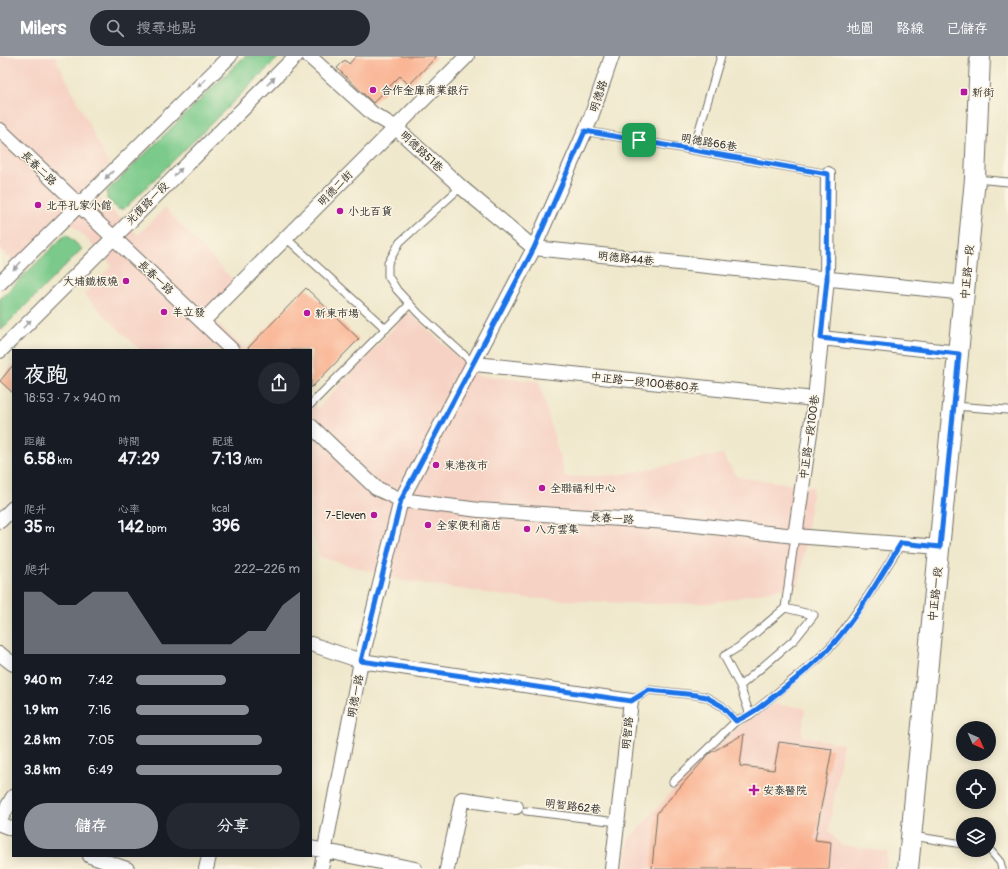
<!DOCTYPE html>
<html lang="zh-TW">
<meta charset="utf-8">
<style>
:root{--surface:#171b24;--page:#242831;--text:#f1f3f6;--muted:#9ea1a6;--accent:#8c9099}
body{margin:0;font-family:Pangolin,"LXGW WenKai TC",sans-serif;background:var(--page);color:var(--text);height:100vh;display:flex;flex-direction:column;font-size:15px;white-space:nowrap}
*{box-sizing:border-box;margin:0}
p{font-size:13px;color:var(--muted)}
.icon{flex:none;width:22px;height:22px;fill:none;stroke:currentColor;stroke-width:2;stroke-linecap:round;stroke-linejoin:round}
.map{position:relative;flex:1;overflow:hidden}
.panel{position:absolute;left:12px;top:293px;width:300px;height:508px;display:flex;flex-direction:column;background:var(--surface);border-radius:0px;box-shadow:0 2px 10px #0003}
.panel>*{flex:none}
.needle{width:26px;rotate:135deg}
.controls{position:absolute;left:956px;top:665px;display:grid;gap:8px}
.controls a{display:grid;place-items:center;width:40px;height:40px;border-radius:50%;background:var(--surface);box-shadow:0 2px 10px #0003;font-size:20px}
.pin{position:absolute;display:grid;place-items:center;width:34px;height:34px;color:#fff;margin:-17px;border-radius:8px;box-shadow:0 2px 6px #0006}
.round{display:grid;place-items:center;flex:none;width:42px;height:42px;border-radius:21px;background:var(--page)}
.headline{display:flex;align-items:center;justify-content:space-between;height:68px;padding:0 12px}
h1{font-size:22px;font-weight:700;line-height:30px}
.figures{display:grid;grid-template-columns:repeat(3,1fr);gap:6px;height:68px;padding:4px 12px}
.figures div{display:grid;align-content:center}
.figures b{font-size:17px;font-weight:700}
.figures small{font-size:11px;font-weight:400}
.figures p{font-size:11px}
.chart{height:112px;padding:8px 12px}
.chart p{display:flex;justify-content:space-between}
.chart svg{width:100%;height:72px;margin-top:4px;fill:var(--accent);opacity:.7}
.button{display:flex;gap:8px;margin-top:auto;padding:8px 12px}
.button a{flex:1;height:46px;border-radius:24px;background:var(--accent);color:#fff;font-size:16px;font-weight:700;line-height:46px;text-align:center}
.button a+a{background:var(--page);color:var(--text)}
ul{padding:0 12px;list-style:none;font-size:13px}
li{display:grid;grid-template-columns:64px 48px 1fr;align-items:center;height:30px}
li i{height:10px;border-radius:5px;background:var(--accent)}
header{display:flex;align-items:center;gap:24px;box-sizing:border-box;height:56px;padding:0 20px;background:var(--accent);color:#fff}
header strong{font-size:19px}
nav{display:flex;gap:22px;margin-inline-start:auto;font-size:14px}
.search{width:280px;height:36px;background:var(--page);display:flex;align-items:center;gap:10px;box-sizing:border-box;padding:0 14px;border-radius:22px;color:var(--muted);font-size:15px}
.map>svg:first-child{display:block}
.built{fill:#f6d2c4}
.green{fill:#7bca8b;stroke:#537a5b}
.building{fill:#f9af8d}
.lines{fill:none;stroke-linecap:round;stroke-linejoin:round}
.service-casing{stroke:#706d63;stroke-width:9}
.minor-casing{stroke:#706d63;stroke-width:16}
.secondary-casing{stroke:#706d63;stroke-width:22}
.service{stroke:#fff;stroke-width:7}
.minor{stroke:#fff;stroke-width:14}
.secondary{stroke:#fff;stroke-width:20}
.oneway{fill:#a0a0a0}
.route-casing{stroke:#fff;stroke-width:8}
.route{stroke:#1a73e8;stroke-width:5}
.poi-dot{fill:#b5179e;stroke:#fcf5e5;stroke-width:1.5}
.labels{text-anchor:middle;stroke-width:3;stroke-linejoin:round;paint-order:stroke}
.poi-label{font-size:11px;fill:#2b2b2b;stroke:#fcf5e5;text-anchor:start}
.street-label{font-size:11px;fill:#2b2b2b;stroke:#fcf5e5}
</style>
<header>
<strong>Milers</strong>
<div class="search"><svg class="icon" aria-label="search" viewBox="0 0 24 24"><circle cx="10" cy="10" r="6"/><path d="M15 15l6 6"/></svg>搜尋地點</div>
<nav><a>地圖</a><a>路線</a><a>已儲存</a></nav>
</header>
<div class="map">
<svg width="1008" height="813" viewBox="0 0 1008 813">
<rect width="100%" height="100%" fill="#fcf5e5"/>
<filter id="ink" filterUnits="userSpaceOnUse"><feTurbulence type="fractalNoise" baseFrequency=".025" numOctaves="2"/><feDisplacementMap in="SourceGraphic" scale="8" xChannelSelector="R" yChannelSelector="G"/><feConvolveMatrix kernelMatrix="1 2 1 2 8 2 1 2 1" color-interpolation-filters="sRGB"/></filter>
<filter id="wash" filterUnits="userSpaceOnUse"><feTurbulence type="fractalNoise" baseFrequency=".012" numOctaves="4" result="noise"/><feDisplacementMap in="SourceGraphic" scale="16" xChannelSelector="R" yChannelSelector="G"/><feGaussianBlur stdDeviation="0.9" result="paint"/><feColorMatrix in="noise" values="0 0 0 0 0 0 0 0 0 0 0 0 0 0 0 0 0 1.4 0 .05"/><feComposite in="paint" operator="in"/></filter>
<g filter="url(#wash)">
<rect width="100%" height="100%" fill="#efe8cc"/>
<!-- built -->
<path class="built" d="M0,0H55L109,109L88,132L138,179L165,152L242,234L213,263L246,294H140L84,239L112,209L63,159L16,208L0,193Z
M409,256L478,320L539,325L565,421L619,419L722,398L737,421L813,431L799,529L712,547L648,548L520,542L404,525L320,501L311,475V349L318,352Z
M773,648L805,652L802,680L843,688L829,775L841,789L888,796L886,813H625L629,783L710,693L742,668Z"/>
<!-- green -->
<path class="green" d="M245,0H280L124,153H118L107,143V135Z
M66,178L82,193L0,275V243Z"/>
<g id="blocks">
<!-- building -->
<path class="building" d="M356,0H437L409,29L400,20L373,47L337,12L345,4L349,8Z
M306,232L359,283L311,332V294H246Z
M13,309V337L0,325Z
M744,678L740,710L774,714L779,686L832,693L815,784L831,786L829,813H652L657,757L710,697Z"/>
</g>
</g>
<g filter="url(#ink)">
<use href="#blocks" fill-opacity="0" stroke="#706d63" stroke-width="1"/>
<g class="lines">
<defs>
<path id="service" d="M585,75L828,118
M693,94L721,0
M976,123L1008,126
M461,131L400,186L388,207V220L397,234L419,258L474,308
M286,182L386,273
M311,348L410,248
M954,350L1008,354
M785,552L795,480
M740,630L724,600L739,591L785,552L814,559L795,583L740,630L750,659
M631,645L649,634L696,639L706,641L722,650L736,665
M673,726L736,665L750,659L817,604L835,586L870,537L901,488
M526,755L617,766
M912,780L963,788
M989,793L1000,806L1002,813"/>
<path id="minor" d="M309,0L373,58L395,71L461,131L534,192L965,237
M0,74L232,294
M0,227L230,0
M203,265L467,0
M821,282L959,297
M0,295L296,0
M475,308L815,343
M311,370L376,432L401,444L479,454L668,466L795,480L940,491
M0,465L13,452
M795,480L815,343L827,223L828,118
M311,588L361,605L631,645L612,813
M0,598L13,608
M0,764L13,741
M0,768L13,773
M311,792L415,813
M90,800L127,813
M206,813L209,800
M321,813L361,605L401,444L534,192L590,64L612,0
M447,813L462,743L516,751"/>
<path id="secondary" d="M908,813L975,123L980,0"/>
</defs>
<!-- service casing -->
<use href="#service" class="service-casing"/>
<!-- minor casing -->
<use href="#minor" class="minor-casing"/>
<!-- secondary casing -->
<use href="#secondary" class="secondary-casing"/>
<!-- service -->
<use href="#service" class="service"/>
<!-- minor -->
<use href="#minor" class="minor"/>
<!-- secondary -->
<use href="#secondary" class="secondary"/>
</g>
<!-- one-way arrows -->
<defs><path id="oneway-solid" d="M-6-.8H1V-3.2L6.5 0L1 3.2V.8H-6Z"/></defs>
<g class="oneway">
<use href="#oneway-solid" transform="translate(271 25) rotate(-45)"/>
<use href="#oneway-solid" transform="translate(202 27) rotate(135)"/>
<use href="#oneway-solid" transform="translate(178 116) rotate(-45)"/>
<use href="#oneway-solid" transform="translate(109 119) rotate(136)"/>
<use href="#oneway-solid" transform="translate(17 210) rotate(135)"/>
<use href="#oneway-solid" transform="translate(27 268) rotate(-45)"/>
</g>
</g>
<g class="lines" filter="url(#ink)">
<defs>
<path id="route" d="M585,75L828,118L827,223L821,282L959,298L940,491L901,487C880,521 860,557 834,587C818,605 799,621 779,636C765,647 753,658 736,665L722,650L706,641L696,639L649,634L631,645L361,605L401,444L534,192Z"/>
</defs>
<!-- route casing -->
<use href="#route" class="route-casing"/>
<!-- route -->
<use href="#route" class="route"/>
</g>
<!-- markers -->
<g class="poi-dot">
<circle cx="373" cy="34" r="4"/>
<rect x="960" y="32" width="8" height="8" rx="2"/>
<circle cx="38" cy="149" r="4"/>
<circle cx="340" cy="155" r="4"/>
<circle cx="126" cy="225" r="4"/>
<circle cx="164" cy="256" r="4"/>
<circle cx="307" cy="257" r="4"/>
<circle cx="436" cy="409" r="4"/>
<circle cx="542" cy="432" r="4"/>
<circle cx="374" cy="459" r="4"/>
<circle cx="428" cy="469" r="4"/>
<circle cx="527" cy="473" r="4"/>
<path d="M752 728h4v4h4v4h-4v4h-4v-4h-4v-4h4z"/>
</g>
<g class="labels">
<!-- poi labels -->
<g class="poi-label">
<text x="381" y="38">合作金庫商業銀行</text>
<text x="972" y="40">新街</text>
<text x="46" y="153">北平孔家小館</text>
<text x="348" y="159">小北百貨</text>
<text x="118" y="229" text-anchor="end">大埔鐵板燒</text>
<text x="172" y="260">羊立發</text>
<text x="315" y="261">新東市場</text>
<text x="444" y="413">東港夜市</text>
<text x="550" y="436">全聯福利中心</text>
<text x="366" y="463" text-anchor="end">7-Eleven</text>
<text x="436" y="473">全家便利商店</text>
<text x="535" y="477">八方雲集</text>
<text x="763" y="738">安泰醫院</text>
</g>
<!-- street labels -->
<g class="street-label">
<text transform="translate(598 40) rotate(-71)" y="4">明德路</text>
<text transform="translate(709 86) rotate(10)" y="4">明德路66巷</text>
<text transform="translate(422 95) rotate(43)" y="4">明德路51巷</text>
<text transform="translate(39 112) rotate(44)" y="4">長春二路</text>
<text transform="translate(335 132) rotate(-45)" y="4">明德二街</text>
<text transform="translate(147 147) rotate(-45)" y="4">光復路一段</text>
<text transform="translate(626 202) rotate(6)" y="4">明德路44巷</text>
<text transform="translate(967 216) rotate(-85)" y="4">中正路一段</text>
<text transform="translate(156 221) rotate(43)" y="4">長春一路</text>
<text transform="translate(645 326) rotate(6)" y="4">中正路一段100巷80弄</text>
<text transform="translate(809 381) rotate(-82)" y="4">中正路一段100巷</text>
<text transform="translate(612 462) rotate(4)" y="4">長春一路</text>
<text transform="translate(935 538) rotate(-84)" y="4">中正路一段</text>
<text transform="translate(355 640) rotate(-79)" y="4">明德一路</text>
<text transform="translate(627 677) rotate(-84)" y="4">明智路</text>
<text transform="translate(573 750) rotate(7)" y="4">明智路62巷</text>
</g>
</g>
</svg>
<div class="controls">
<a><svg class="needle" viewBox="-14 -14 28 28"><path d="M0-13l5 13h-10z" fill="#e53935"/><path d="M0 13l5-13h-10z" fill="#9ea1a6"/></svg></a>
<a><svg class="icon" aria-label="locate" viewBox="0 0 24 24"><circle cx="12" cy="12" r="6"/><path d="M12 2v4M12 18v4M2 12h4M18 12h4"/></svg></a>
<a><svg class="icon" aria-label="layers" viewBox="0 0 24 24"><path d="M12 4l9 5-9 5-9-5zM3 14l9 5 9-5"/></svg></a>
</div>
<div class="pin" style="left:639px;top:84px;background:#1e9e55"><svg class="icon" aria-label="arrive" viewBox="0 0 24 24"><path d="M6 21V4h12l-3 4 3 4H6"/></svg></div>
<section class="panel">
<div class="headline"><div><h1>夜跑</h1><p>18:53 · 7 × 940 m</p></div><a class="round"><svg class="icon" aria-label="share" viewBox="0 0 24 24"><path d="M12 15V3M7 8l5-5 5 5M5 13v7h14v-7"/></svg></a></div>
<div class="figures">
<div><p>距離</p><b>6.58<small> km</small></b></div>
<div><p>時間</p><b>47:29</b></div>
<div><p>配速</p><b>7:13<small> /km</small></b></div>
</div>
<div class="figures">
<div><p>爬升</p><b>35<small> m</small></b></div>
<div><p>心率</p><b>142<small> bpm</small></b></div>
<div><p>kcal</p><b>396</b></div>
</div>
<div class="chart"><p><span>爬升</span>222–226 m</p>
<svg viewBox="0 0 160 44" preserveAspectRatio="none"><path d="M0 44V6L10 6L20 14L30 14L40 6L50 6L60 6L70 22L80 38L90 38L100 38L110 38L120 38L130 30L140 30L150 14L160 6V44z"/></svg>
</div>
<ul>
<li><b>940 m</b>7:42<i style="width:55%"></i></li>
<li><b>1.9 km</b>7:16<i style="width:69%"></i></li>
<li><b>2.8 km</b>7:05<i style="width:77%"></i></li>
<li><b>3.8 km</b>6:49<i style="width:89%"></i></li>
</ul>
<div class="button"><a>儲存</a><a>分享</a></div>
</section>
</div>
